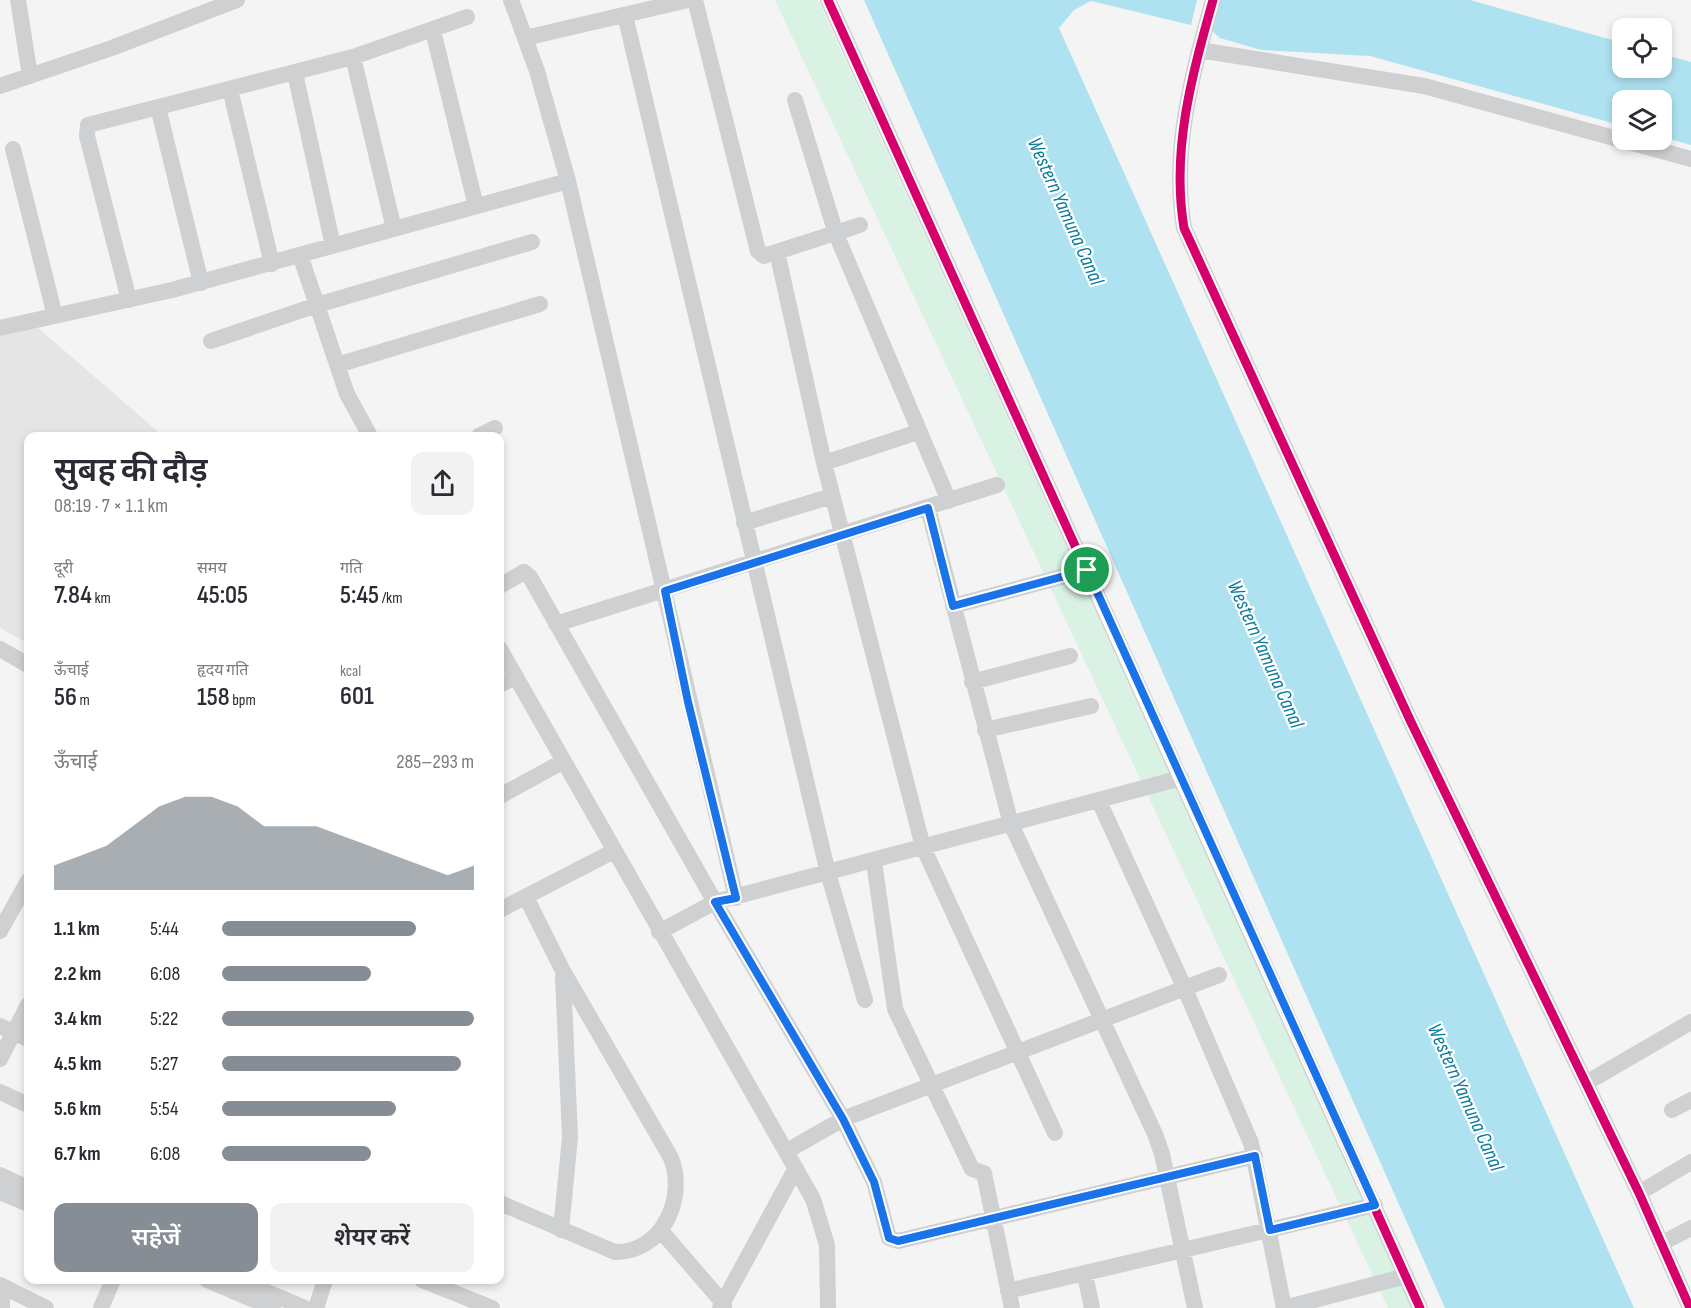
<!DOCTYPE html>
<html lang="hi">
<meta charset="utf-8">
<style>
:root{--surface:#fff;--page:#f2f2f3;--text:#2b2b33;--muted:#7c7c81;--accent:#868d94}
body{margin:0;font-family:"Sofia Sans Condensed","Noto Sans Devanagari",sans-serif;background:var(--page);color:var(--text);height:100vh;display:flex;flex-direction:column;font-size:22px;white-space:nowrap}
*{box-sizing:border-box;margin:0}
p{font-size:20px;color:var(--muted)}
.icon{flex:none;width:33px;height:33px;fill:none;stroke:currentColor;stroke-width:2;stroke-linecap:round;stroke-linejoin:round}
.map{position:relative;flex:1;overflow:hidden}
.drawer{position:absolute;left:24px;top:432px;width:480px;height:852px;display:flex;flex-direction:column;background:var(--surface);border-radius:12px;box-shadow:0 3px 9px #0003}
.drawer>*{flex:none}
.tools{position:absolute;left:1612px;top:18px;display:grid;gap:12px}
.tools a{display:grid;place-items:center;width:60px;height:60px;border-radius:12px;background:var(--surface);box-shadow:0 3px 9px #0003;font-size:30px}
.pin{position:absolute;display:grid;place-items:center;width:51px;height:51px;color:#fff;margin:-26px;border:3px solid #fff;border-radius:50%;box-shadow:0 2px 6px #0007}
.round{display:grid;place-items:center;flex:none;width:63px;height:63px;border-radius:12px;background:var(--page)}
.summary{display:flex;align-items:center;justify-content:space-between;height:102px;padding:0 30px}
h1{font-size:33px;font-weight:600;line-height:45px}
.figures{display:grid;grid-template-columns:repeat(3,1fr);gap:9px;height:102px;padding:6px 30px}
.figures div{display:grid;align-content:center}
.figures b{font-size:26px;font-weight:600}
.figures small{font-size:16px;font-weight:400}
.figures p{font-size:16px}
.chart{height:168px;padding:12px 30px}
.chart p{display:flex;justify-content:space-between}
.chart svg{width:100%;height:108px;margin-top:6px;fill:var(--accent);opacity:.7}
.button{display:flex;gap:12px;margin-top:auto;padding:12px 30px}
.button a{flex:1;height:69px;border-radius:12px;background:var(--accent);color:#fff;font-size:24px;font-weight:600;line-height:69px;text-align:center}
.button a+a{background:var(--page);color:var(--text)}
ul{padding:0 30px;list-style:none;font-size:20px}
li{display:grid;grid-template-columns:96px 72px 1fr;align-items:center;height:45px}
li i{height:15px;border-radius:8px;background:var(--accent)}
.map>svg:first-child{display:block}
.education{fill:#e6e5e6}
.green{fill:#d9f2e3}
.water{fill:#aee2f0}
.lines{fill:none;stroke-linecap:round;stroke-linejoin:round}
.minor{stroke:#ced0d2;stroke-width:16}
.cycleway-casing{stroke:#fff;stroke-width:13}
.cycleway{stroke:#d6006c;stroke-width:9}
.route-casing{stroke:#fff;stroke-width:12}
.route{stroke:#1a73e8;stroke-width:8}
.labels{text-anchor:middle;stroke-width:4.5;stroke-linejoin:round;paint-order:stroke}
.water-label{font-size:21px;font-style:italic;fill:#0c7c9b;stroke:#fff}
</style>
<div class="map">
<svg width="1691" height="1308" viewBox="0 0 1691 1308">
<rect width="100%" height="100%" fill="#f4f4f4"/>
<!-- education -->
<path class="education" d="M37,327L163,436H28V643L0,628V336Z"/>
<!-- green -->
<path class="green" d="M775,0H818L1412,1308H1388Z"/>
<!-- water -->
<path class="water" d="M864,0H1197L1191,25L1091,1L1074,10L1059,28L1634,1308H1445Z
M1219,0H1470L1623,43V68H1662V54L1691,62V145L1662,137V100H1623V126L1370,56L1261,50L1220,38L1211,30Z"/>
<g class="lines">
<!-- minor -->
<path class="minor" d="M18,0L30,76
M511,0L537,71L568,181L736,898
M695,0L758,251L764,256L860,225
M828,0L1420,1308
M1213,0C1192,75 1171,150 1184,228L1410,720L1639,1193L1690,1308
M625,15L828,873L865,1000
M433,31L476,206
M525,38L688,0
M1199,50L1424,86L1691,159
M353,57L394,229
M295,73L333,246
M0,86L109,49L237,0
M230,89L272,264
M795,100L836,234L949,501
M158,107L201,283
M13,149L55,316
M777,252L824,463L923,847L1055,1133
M300,255L347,394L370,436
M129,300L87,136L88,125L353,57L467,17
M0,328L172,290L568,181
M211,341L317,305L532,242
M337,365L540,304
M479,436L495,428
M824,463L918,432
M928,508L1011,824L1155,1134L1162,1154L1195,1308
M744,523L832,496
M500,586L524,572L530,577L715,902L843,1119L874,1182L889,1238L898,1241L1255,1156
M953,606L1087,570
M556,624L997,485
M0,649L28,665
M500,649L813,1199L827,1245L828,1308
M972,682L1070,656
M500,685L516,676
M985,730L1091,706
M500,796L564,761
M1099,801L1185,989L1251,1143L1284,1308
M874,862L895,1009L972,1169L984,1173L1012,1308
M500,910L614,851
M0,931L28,881
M659,932L715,902L1181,778
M0,1026L28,1039
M0,1059L28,1005
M1586,1083L1691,1022
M0,1092L28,1105
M1672,1110L1691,1100
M787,1151L843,1119L1219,975
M0,1175L28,1188
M0,1192L28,1204
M1639,1193L1691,1162
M500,1203L615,1252C662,1253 687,1198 671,1158L563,971L526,897
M561,1230L570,1137L563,977
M661,1231L724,1304V1308
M1662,1243L1691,1228
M1085,1275L1092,1308
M207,1280L273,1308
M239,1280L305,1308
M422,1280L492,1308
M0,1285L46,1308
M1008,1291L1375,1205
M2,1308V1286
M101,1308L113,1280
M316,1308L325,1280
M720,1308L796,1168
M1284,1308L1406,1276"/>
<defs>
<path id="cycleway" d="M828,0L1420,1308
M1213,0C1192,75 1171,150 1184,228L1410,720L1639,1193L1690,1308"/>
</defs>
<!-- cycleway casing -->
<use href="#cycleway" class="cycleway-casing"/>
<!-- cycleway -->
<use href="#cycleway" class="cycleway"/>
</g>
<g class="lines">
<defs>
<path id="route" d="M928,508L953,606L1087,570L1375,1205L1270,1230L1255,1156L898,1241L889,1238L874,1182L843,1119L715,902L736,898L688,702L665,591Z"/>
</defs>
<!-- route casing -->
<use href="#route" class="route-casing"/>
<!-- route -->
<use href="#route" class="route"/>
</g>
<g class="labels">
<!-- water labels -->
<g class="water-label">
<text transform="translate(1066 211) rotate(66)" y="7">Western Yamuna Canal</text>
<text transform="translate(1266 654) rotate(66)" y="7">Western Yamuna Canal</text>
<text transform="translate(1466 1097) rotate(66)" y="7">Western Yamuna Canal</text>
</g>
</g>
</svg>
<div class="tools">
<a><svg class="icon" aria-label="locate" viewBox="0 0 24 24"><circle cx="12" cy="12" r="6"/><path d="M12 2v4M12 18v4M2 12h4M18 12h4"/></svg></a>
<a><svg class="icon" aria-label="layers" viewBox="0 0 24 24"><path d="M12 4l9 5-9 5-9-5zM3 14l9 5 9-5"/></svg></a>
</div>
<div class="pin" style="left:1087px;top:570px;background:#1e9e55"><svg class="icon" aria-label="arrive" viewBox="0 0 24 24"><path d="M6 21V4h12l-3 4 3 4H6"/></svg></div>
<section class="drawer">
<div class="summary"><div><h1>सुबह की दौड़</h1><p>08:19 · 7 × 1.1 km</p></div><a class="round"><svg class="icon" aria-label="share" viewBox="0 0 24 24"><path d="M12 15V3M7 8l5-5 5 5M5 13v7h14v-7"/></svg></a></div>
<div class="figures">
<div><p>दूरी</p><b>7.84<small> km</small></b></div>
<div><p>समय</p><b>45:05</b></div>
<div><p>गति</p><b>5:45<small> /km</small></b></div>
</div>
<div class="figures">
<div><p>ऊँचाई</p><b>56<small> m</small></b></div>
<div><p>हृदय गति</p><b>158<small> bpm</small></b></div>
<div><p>kcal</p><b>601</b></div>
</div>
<div class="chart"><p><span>ऊँचाई</span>285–293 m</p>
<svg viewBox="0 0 160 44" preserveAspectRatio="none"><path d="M0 44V34L10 30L20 26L30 18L40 10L50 6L60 6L70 10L80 18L90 18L100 18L110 22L120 26L130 30L140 34L150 38L160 34V44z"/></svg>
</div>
<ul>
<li><b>1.1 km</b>5:44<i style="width:77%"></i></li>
<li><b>2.2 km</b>6:08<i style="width:59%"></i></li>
<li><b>3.4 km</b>5:22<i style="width:100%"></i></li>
<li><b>4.5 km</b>5:27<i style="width:95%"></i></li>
<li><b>5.6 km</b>5:54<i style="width:69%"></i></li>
<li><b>6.7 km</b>6:08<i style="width:59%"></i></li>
</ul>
<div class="button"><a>सहेजें</a><a>शेयर करें</a></div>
</section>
</div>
